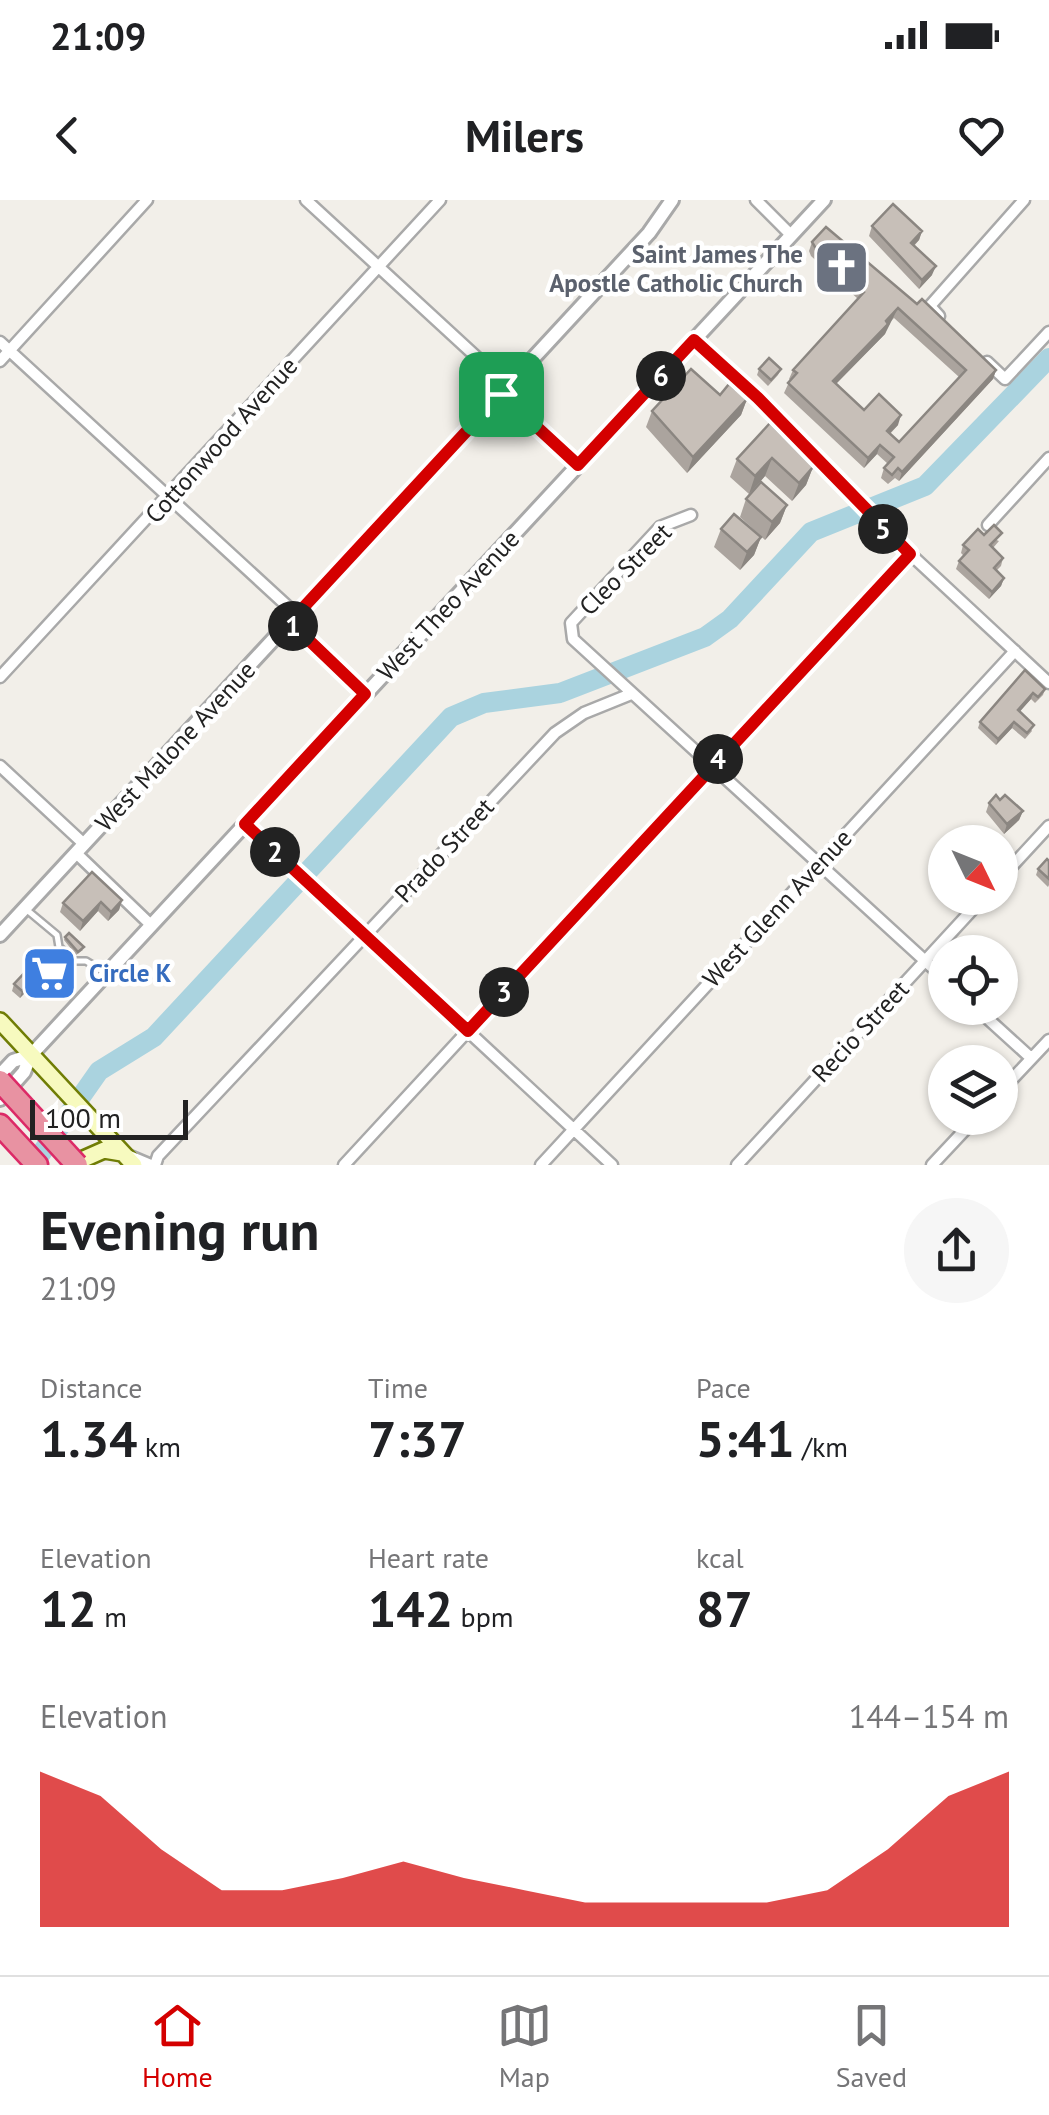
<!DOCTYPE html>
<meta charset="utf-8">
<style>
:root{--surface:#fff;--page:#f6f6f6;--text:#202124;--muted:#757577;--line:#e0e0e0;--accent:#d40000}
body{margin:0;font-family:"PT Sans",sans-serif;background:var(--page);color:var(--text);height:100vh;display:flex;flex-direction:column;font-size:38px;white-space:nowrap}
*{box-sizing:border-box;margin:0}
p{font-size:32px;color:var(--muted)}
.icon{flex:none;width:55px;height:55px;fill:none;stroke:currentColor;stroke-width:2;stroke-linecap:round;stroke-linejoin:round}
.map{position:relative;height:965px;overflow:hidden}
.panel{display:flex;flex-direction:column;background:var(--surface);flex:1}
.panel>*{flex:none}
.needle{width:65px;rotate:133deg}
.tools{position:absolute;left:928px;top:625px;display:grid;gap:20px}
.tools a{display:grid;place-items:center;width:90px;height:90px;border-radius:50%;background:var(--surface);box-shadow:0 2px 8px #0004;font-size:50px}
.scale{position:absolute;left:30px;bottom:25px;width:158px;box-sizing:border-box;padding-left:10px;border:5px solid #222;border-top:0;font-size:28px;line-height:35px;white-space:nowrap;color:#222;-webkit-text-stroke:8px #fff;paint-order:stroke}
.pin{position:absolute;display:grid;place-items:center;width:85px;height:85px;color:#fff;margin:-42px;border-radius:20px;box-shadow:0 5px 15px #0006}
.km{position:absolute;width:50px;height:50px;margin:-25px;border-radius:50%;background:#222;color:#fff;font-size:28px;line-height:50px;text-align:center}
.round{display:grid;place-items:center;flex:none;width:105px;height:105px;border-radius:52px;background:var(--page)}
.headline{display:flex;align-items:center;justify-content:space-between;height:170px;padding:0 40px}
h1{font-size:55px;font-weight:600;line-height:75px}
.stats{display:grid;grid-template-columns:repeat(3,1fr);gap:15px;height:170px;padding:10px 40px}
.stats div{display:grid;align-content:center}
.stats b{font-size:50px;font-weight:600}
.stats small{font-size:28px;font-weight:400}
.stats p{font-size:28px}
.chart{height:280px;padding:20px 40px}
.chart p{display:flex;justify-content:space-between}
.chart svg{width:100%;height:180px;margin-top:10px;fill:var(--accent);opacity:.7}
.status{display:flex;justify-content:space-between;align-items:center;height:70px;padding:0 50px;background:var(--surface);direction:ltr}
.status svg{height:28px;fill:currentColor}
header{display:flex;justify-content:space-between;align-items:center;height:130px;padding:0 40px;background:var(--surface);font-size:45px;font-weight:600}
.tabs{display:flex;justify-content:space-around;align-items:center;height:140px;border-top:2px solid var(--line);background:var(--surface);font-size:28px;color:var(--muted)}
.tabs a{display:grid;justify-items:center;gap:5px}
.tabs .on{color:var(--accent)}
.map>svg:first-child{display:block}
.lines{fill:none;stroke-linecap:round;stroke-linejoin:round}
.river{stroke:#aad3df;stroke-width:20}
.service-casing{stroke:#a9a9a9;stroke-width:10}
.minor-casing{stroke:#a9a9a9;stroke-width:15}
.tertiary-casing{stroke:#a9a9a9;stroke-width:18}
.secondary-casing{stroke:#707d05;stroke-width:20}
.motorway-casing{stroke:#dc2a67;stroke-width:25}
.service{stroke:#fff;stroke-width:5}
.minor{stroke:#fff;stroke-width:10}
.tertiary{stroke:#fff;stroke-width:12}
.secondary{stroke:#f7fabf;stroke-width:15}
.motorway{stroke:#e892a2;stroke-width:20}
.motorway-bridge-casing{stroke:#dc2a67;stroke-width:25;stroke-linecap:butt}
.motorway-bridge{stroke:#e892a2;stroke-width:20}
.wall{fill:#aba49e;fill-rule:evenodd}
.shaded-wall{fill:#8b8681}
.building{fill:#c7bfb8;stroke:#8b8681;stroke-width:2.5;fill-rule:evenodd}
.route-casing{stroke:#fff;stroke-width:20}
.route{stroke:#d40000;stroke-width:12}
.labels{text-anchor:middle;stroke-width:9;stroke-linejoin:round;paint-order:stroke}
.worship-label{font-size:25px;font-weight:bold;fill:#5b616d;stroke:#fff;text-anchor:end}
.street-label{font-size:25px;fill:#222;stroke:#fff}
.shop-label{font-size:25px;font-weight:bold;fill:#366cbe;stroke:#fff;text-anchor:start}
</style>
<div class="status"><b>21:09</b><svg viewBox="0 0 49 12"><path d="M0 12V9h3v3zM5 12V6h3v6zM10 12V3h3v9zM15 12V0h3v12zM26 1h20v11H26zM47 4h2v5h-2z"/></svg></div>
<header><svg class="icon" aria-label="back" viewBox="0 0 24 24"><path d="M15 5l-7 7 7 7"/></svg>Milers<svg class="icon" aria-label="heart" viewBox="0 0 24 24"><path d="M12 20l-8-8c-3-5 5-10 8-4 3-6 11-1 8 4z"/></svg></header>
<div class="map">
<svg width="1049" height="965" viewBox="0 0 1049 965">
<rect width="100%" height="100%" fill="#f2efe9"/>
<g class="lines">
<!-- river -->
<path class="river" d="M33,965L99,871L154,837L451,517L484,503L560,493L705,437L730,419L811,332L925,286L1049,158"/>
<defs>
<path id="service" d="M27,710L57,735L59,747L74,761H86L106,773"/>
<path id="minor" d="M306,0L508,186
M756,0L791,35
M939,116L930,106L1024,0
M694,140L758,198L878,324L1049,483
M0,142L297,415
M0,161L147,0
M987,162L1005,179L1049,132
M501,194L578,265
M691,315L660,327L571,423L573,439L945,779
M988,325L1049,258
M289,423L365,495
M0,477L440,0
M0,566L84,644
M245,624L612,965
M76,653L151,725
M1000,679L1049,626
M976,808L1031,858
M1000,892L1049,840
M125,954L151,965
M155,965L158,956L555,533L584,513L631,494
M344,965L909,353
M541,965L1015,451
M737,965L983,698
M932,965L976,918"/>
<path id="tertiary" d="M0,735L649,33L672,0
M0,875L13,861L31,855
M0,899L24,872L31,855L824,0"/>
<path id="secondary" d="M0,821L134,965
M70,965L104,950L122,953"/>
<path id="motorway" d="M0,925L37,965"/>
</defs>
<!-- service casing -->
<use href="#service" class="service-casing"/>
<!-- minor casing -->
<use href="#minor" class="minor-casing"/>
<!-- tertiary casing -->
<use href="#tertiary" class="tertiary-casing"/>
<!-- secondary casing -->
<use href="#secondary" class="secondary-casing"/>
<!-- motorway casing -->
<use href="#motorway" class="motorway-casing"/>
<!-- service -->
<use href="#service" class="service"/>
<!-- minor -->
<use href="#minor" class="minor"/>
<!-- tertiary -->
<use href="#tertiary" class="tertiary"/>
<!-- secondary -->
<use href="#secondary" class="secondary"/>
<!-- motorway -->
<use href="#motorway" class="motorway"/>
<defs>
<path id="motorway-bridge" d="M0,881L77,965"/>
</defs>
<!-- motorway-bridge casing -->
<use href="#motorway-bridge" class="motorway-bridge-casing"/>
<!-- motorway-bridge -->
<use href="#motorway-bridge" class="motorway-bridge"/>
</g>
<!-- wall -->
<path class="wall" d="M872,26L922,31L919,40L914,46L932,75L919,89L869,36Z
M812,42L917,104L996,170L993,179L899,281L895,278L888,284L881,278L884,268L888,264L877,254L864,268L784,193L790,180L789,179L793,170L858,99L811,56L809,51ZM894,118L959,177L899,242L890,234L898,225L864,210L836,184L885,134L888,124Z
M759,169H781L778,175L768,186L757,175Z
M747,199L741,215L687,273L646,227L652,211Z
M770,223L813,267L806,285L792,301L765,276L749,294L730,277L737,259Z
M746,299L787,305L780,323L765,340L740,317Z
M721,329L761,337L754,355L740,370L714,347Z
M984,335L999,341L993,348L1003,358L1001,366L996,371L1004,378L1001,386L989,399L956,369L959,361L964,356L961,353L963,345Z
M1025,470L1045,489L1043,495L1035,503L1031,499L1020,511L1032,531L1025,539L1012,528L996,545L978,528L980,522Z
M1000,600L1023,611L1019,620L1004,634L986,612L989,603Z
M1049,661V685L1048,687L1036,675L1038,669Z
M122,700L119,710L108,721L98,711L80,731L60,712L63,703Z
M65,737L83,750L76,755L64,740Z
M53,758L69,765L50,788L39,778L20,798L12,791L14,784Z"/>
<!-- shaded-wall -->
<path class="shaded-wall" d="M922,31L919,40L907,52L911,43Z
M936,66L932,75L919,89L922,80Z
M898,108L885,134L829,191L833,181Z
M996,170L993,179L899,281L902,272Z
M747,199L741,215L687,273L693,257Z
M901,215L898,225L883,240L887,231Z
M880,245L877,254L864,268L868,258Z
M772,258L765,276L749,294L755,276Z
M813,267L806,285L792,301L799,283Z
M787,305L780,323L765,340L772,322Z
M761,337L754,355L740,370L747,352Z
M1004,378L1001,386L989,399L992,392Z
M1033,493L1031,499L1016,516L1018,510Z
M1014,522L1012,528L996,545L998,539Z
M1023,611L1019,620L1004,634L1007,624Z
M122,700L119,710L108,721L111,712Z
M101,702L98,711L80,731L83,721Z
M71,758L69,765L50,788L53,781Z
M41,771L39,778L20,798L22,791Z"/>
<!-- building -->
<path class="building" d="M893,4L922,31L911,43L936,66L922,80L872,26Z
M826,27L917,104L922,99L996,170L902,272L898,268L892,275L884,268L894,257L880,245L868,258L788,183L797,173L793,170L864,92L815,47L812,42ZM898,108L966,170L899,242L887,231L901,215L879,194L864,210L833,181L888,124L886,121Z
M769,158L781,169L771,180L759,169Z
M691,169L720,195L729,184L747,199L693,257L652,211Z
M770,223L813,267L799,283L772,258L755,276L737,259Z
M761,282L787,305L772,322L746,299Z
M734,314L761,337L747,352L721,329Z
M994,325L1002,333L990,345L1003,358L994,368L1004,378L992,392L959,361L969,350L963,345L978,329L984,335Z
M1025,470L1045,489L1038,497L1033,493L1018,510L1034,525L1027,533L1014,522L998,539L980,522Z
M996,595L1000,600L1005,595L1023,611L1007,624L989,603Z
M1047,659L1049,661V679L1038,669Z
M92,672L122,700L111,712L101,702L83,721L63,703Z
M69,733L84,747L78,752L65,737Z
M61,748L71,758L53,781L41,771L22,791L14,784L45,751L53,758Z"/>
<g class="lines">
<defs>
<path id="route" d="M694,140L758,198L910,354L468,831L245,624L365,494L290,422L501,194L578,265Z"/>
</defs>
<!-- route casing -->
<use href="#route" class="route-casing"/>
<!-- route -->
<use href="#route" class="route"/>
</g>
<!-- icons -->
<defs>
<symbol id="church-square" viewBox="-11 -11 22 22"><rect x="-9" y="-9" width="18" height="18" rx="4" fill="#6b7280" stroke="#fff"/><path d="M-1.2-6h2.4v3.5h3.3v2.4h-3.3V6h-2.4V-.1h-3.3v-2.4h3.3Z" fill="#fff"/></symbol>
<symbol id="supermarket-square" viewBox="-11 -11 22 22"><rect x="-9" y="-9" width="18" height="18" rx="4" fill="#3f7fe0" stroke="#fff"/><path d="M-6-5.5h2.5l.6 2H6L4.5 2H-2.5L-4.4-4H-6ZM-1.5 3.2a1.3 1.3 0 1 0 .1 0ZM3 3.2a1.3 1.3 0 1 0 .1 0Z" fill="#fff"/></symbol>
</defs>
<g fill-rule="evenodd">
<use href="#church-square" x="810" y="36" width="63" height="63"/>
<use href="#supermarket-square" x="18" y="742" width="63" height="63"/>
</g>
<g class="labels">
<!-- worship labels -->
<g class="worship-label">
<text x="803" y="63">Saint James The<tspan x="803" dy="29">Apostle Catholic Church</tspan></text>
</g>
<!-- street labels -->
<g class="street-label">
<text transform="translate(221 240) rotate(-48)" y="9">Cottonwood Avenue</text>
<text transform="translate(625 369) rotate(-45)" y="9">Cleo Street</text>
<text transform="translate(448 405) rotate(-47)" y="9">West Theo Avenue</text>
<text transform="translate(175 546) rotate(-47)" y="9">West Malone Avenue</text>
<text transform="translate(444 650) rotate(-47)" y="9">Prado Street</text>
<text transform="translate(777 708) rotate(-47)" y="9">West Glenn Avenue</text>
<text transform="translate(860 831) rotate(-47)" y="9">Recio Street</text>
</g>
<!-- shop labels -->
<g class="shop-label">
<text x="89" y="782">Circle K</text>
</g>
</g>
</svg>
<div class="tools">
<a><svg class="needle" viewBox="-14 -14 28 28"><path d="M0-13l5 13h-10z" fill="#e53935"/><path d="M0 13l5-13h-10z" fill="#757577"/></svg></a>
<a><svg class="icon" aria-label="locate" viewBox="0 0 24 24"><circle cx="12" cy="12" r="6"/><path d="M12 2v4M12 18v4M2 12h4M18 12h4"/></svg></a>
<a><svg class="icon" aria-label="layers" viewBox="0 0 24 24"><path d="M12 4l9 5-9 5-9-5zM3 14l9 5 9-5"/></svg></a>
</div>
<div class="scale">100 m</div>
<div class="pin" style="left:501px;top:194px;background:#1e9e55"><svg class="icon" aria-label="arrive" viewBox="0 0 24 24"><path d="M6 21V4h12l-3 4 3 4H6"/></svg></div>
<b class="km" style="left:293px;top:426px">1</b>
<b class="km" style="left:275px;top:652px">2</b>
<b class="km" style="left:504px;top:792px">3</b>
<b class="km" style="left:718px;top:559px">4</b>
<b class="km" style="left:883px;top:329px">5</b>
<b class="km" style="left:661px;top:176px">6</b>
</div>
<section class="panel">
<div class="headline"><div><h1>Evening run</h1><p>21:09</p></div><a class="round"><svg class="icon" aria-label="share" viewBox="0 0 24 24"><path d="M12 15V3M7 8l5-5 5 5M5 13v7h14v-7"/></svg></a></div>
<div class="stats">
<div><p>Distance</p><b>1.34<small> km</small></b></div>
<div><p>Time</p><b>7:37</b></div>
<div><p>Pace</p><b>5:41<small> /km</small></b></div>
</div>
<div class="stats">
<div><p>Elevation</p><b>12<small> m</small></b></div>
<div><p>Heart rate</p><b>142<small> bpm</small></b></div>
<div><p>kcal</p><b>87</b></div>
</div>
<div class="chart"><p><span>Elevation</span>144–154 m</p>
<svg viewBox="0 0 160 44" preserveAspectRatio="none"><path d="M0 44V6L10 12L20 25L30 35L40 35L50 32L60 28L70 32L80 35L90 38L100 38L110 38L120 38L130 35L140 25L150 12L160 6V44z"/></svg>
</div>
</section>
<nav class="tabs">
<a class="on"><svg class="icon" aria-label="home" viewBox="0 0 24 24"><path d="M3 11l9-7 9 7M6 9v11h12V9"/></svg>Home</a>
<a><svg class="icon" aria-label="map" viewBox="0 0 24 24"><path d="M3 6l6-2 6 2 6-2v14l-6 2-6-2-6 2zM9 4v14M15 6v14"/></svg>Map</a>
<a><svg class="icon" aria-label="saved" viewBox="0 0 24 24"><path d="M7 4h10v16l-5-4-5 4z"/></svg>Saved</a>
</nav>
